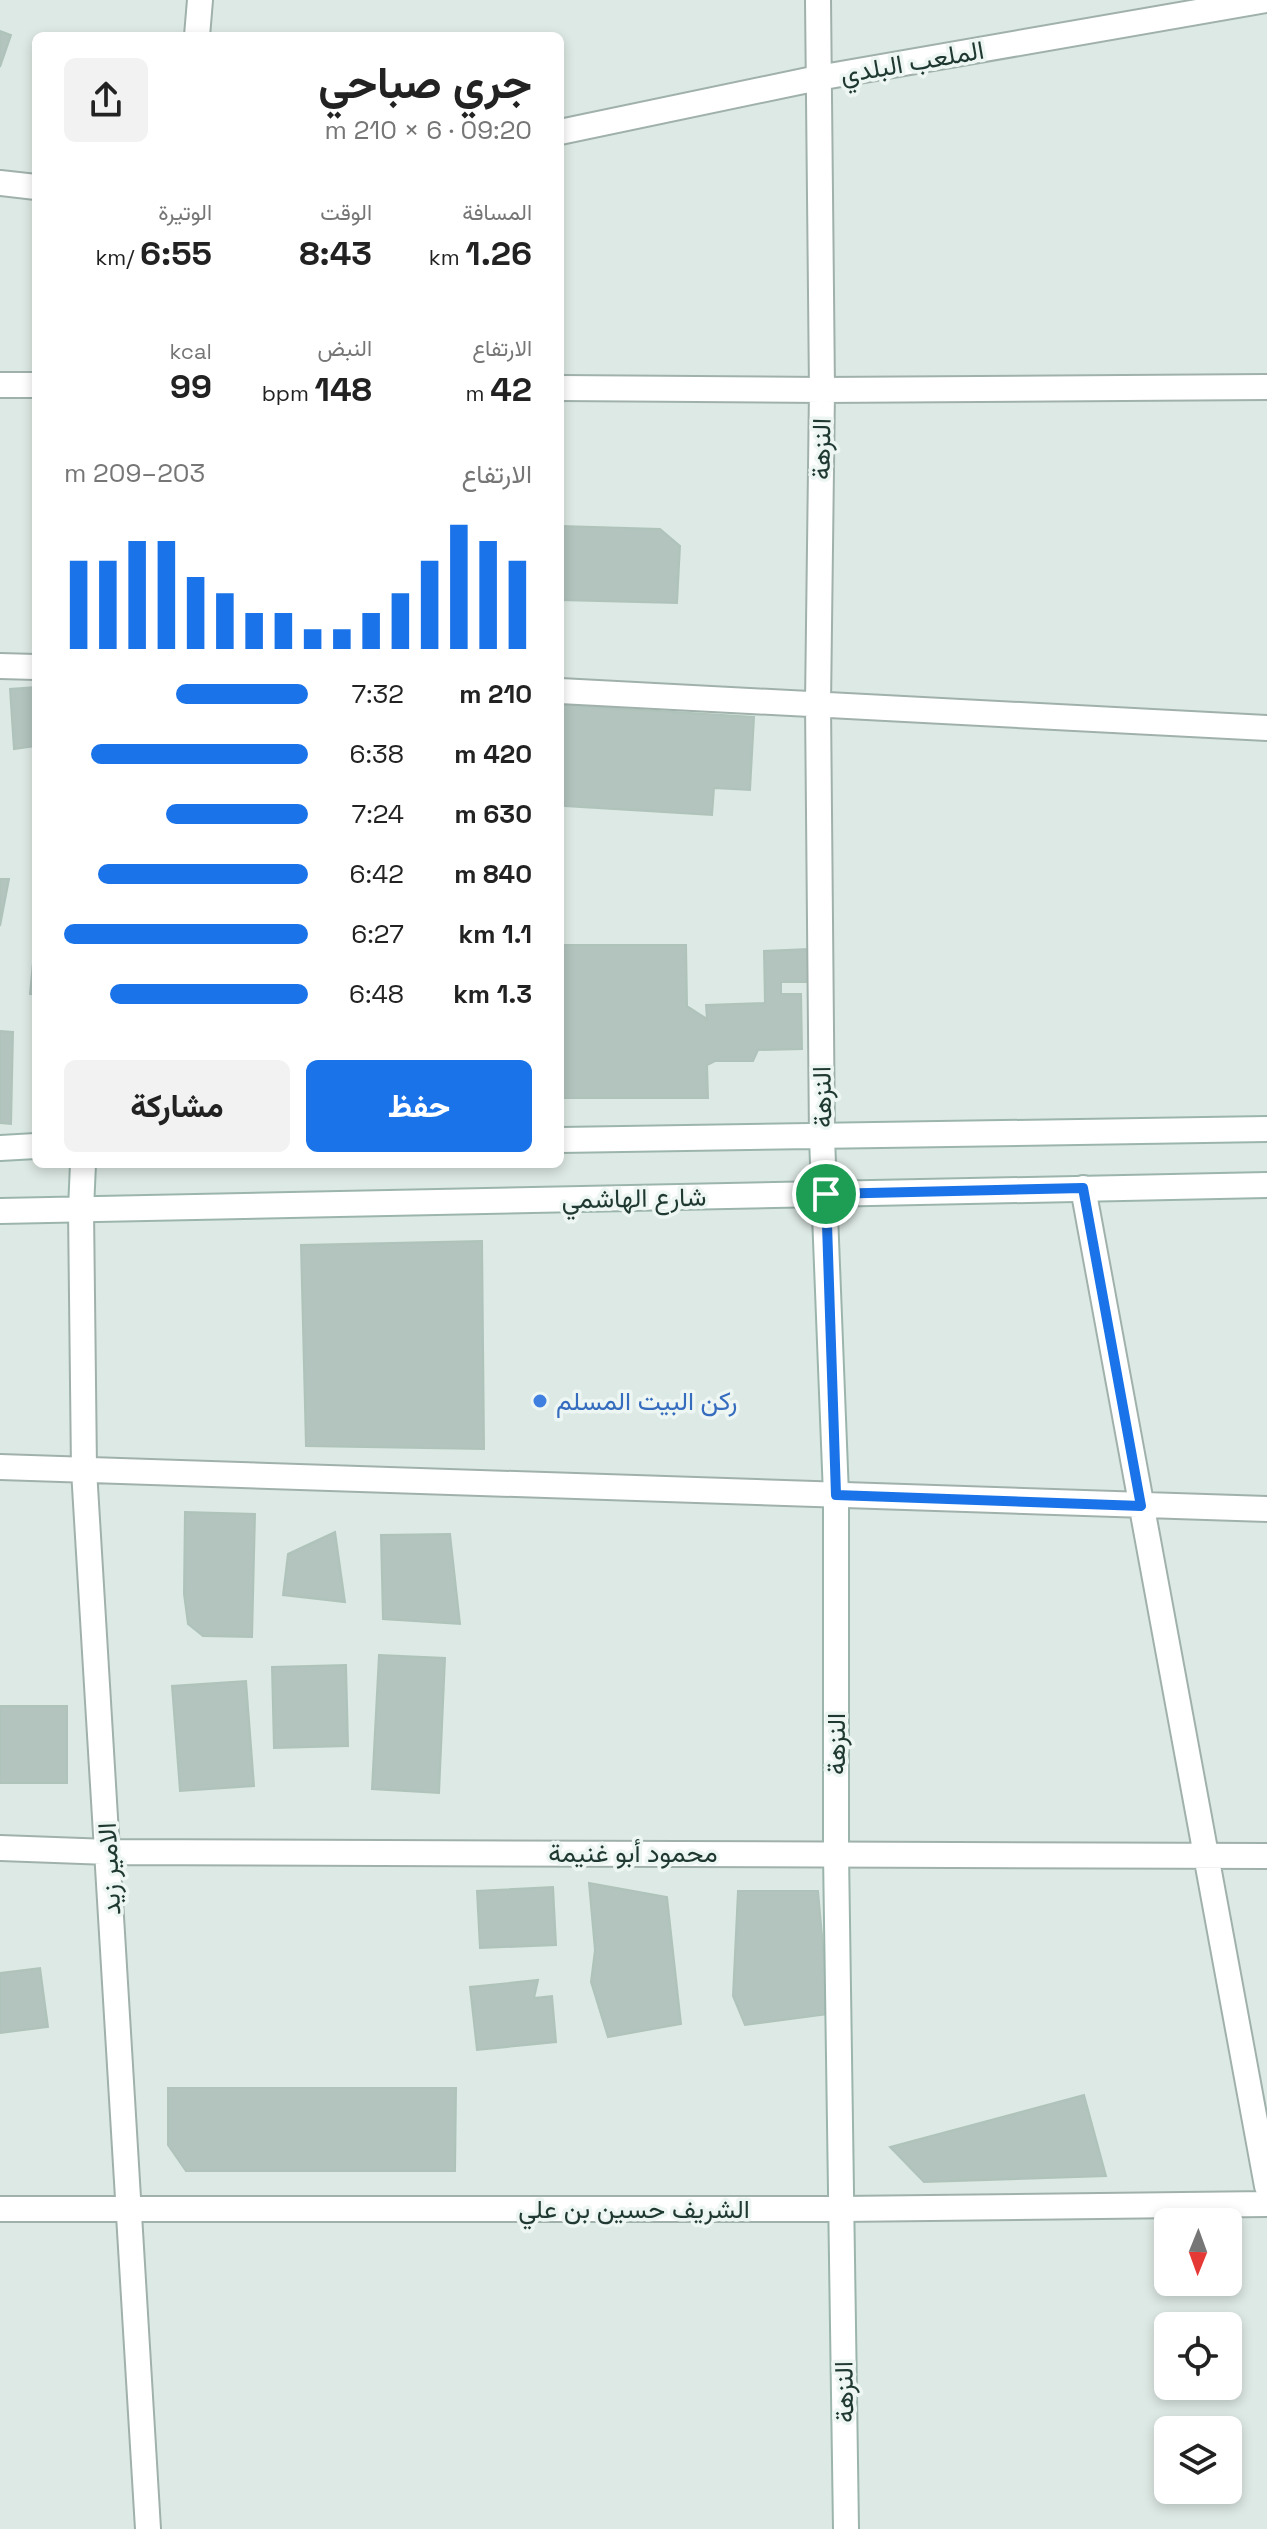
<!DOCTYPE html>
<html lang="ar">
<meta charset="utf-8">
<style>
:root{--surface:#fff;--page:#f2f2f2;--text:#222;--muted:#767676;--accent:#1a73e8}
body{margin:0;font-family:"Space Grotesk",Vazirmatn,sans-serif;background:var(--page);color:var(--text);direction:rtl;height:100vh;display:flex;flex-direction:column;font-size:30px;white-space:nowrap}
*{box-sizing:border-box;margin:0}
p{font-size:26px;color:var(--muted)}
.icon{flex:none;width:44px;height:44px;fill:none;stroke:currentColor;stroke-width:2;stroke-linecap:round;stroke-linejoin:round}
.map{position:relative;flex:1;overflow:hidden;direction:ltr}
.details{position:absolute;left:32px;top:32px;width:532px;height:1136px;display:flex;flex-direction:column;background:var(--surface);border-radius:12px;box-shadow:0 4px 12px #0003;direction:rtl}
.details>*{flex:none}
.needle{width:52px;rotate:181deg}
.buttons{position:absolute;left:1154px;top:2208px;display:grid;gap:16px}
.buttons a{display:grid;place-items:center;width:88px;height:88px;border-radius:12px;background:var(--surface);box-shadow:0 4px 12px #0003;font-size:40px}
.pin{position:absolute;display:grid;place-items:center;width:68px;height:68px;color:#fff;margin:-34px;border:4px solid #fff;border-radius:50%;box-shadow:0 2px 8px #0007}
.round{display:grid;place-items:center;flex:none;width:84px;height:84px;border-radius:12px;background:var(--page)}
.overview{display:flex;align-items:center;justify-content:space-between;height:136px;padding:0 32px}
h1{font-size:44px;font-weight:700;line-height:60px}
.metrics{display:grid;grid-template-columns:repeat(3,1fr);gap:12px;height:136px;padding:8px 32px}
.metrics div{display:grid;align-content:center}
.metrics b{font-size:34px;font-weight:700}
.metrics small{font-size:22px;font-weight:400}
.metrics p{font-size:22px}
.chart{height:224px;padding:16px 32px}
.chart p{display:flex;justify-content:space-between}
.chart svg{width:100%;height:144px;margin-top:8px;stroke:var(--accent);stroke-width:6}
.action{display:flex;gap:16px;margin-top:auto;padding:16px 32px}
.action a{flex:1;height:92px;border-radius:12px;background:var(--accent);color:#fff;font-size:32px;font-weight:700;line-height:92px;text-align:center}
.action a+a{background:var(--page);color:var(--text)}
ul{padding:0 32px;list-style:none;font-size:26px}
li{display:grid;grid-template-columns:128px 96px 1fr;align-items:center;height:60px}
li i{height:20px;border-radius:10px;background:var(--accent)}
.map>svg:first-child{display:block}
.building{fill:#b2c4bd;stroke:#afc3bb;stroke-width:2}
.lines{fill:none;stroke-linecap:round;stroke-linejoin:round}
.minor-casing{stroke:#a0b1ab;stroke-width:28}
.secondary-casing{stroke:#9cb5ac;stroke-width:28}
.minor{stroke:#fff;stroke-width:24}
.secondary{stroke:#fff;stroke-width:24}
.route-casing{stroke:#fff;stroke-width:16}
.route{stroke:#1a73e8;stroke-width:10}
.shop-dot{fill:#3f7fe0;stroke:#edf6f2;stroke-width:3}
.labels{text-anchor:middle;stroke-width:7;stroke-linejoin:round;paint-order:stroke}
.street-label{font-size:26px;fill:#1f3932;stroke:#edf6f2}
.shop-label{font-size:26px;fill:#366cbe;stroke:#edf6f2;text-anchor:start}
</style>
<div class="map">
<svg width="1267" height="2529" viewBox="0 0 1267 2529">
<rect width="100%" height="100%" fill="#dde9e4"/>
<!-- building -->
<path class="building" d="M0,31L11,35L0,67Z
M560,526L660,529L680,546L677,603L560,600Z
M36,687V746L14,749L10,689Z
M560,705L754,717L750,790L714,788L712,815L565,806L560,792Z
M0,879H9L0,926Z
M36,931V995L30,994Z
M560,945H686L687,1006L707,1019L706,1005L765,1003L764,951L808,949L809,982H781V994H801L802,1049L758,1050L753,1061H715L707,1065L708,1098H560Z
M0,1031L13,1032L11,1124L0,1123Z
M482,1241L484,1449L306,1446L301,1245Z
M185,1512L255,1514L252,1637L203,1636L188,1624L184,1594Z
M335,1532L345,1602L283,1595L288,1554Z
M450,1534L460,1624L383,1619L381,1535Z
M379,1655L445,1658L439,1793L372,1789Z
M346,1665L348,1746L274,1748L272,1667Z
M246,1681L254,1786L180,1791L172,1686Z
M0,1706H67V1783H0Z
M589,1883L667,1897L681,2024L608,2037L591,1982L595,1950Z
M553,1887L556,1945L480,1948L477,1891Z
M738,1891H818L829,2014L745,2025L733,1996Z
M40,1968L48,2027L0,2033V1973Z
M538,1980L534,1998L552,1996L556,2042L477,2050L470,1987Z
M168,2088H456L455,2171H186L168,2145Z
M1084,2095L1106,2176L924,2182L890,2147Z"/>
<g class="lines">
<defs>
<path id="minor" d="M818,0L822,390L818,704L822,1138
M197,36L200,0
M560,132L818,78L1266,0
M0,183L36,187
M0,385H36
M560,388L822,390L1267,387
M0,666L36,667
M560,691L1267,728
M1083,1188L1267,2186
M81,1209L84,1470L148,2529
M0,1467L1267,1509
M0,1848L109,1852L1267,1856
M0,2209H842L1267,2204"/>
<path id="secondary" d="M822,1138L836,1495V1854L846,2529
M560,1140L1267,1129
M0,1148L36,1146
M81,1209L83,1164
M0,1211L1267,1185"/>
</defs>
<!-- minor casing -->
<use href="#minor" class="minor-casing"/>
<!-- secondary casing -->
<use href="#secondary" class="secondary-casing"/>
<!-- minor -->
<use href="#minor" class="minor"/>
<!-- secondary -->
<use href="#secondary" class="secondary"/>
</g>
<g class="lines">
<defs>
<path id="route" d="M1083,1188L1141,1506L836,1495L826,1194Z"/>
</defs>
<!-- route casing -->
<use href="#route" class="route-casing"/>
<!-- route -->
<use href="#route" class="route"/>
</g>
<!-- markers -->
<circle class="shop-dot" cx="540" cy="1401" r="8"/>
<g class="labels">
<!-- street labels -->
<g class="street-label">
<text transform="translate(912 62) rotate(-10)" y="9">الملعب البلدي</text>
<text transform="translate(821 449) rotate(-89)" y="9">النزهة</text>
<text transform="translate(822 1097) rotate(-91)" y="9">النزهة</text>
<text transform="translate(634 1198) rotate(-1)" y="9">شارع الهاشمي</text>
<text transform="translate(836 1744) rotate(-90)" y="9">النزهة</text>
<text x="633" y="1862">محمود أبو غنيمة</text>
<text transform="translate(109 1869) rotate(-93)" y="9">الامير زيد</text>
<text x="634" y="2218">الشريف حسين بن علي</text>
<text transform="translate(844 2392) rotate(-91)" y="9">النزهة</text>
</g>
<!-- shop labels -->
<g class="shop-label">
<text x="556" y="1410">ركن البيت المسلم</text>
</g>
</g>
</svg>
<div class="buttons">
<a><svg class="needle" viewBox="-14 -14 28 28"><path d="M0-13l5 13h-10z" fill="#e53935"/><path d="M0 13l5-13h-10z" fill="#767676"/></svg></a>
<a><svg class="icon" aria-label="locate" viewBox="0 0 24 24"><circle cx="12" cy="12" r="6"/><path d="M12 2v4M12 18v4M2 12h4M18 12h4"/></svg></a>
<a><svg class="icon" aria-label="layers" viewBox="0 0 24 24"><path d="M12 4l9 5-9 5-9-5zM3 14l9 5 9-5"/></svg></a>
</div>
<div class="pin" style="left:826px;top:1194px;background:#1e9e55"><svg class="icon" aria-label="arrive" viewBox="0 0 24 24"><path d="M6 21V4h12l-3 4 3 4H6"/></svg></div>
<section class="details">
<div class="overview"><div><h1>جري صباحي</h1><p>09:20 · 6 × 210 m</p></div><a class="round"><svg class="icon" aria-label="share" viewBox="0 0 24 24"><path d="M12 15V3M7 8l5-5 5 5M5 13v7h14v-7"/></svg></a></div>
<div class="metrics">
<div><p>المسافة</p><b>1.26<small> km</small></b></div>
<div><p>الوقت</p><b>8:43</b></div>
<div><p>الوتيرة</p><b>6:55<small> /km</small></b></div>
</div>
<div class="metrics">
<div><p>الارتفاع</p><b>42<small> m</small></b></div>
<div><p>النبض</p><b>148<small> bpm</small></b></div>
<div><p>kcal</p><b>99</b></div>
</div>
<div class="chart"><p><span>الارتفاع</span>203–209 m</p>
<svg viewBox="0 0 160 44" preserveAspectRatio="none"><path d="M5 44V17M15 44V17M25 44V11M35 44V11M45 44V22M55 44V27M65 44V33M75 44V33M85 44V38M95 44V38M105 44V33M115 44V27M125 44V17M135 44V6M145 44V11M155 44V17"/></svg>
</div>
<ul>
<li><b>210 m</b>7:32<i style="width:54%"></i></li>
<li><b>420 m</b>6:38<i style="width:89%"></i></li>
<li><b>630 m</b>7:24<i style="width:58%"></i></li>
<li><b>840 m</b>6:42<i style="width:86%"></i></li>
<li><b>1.1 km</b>6:27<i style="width:100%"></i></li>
<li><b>1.3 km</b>6:48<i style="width:81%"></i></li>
</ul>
<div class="action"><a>حفظ</a><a>مشاركة</a></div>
</section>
</div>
